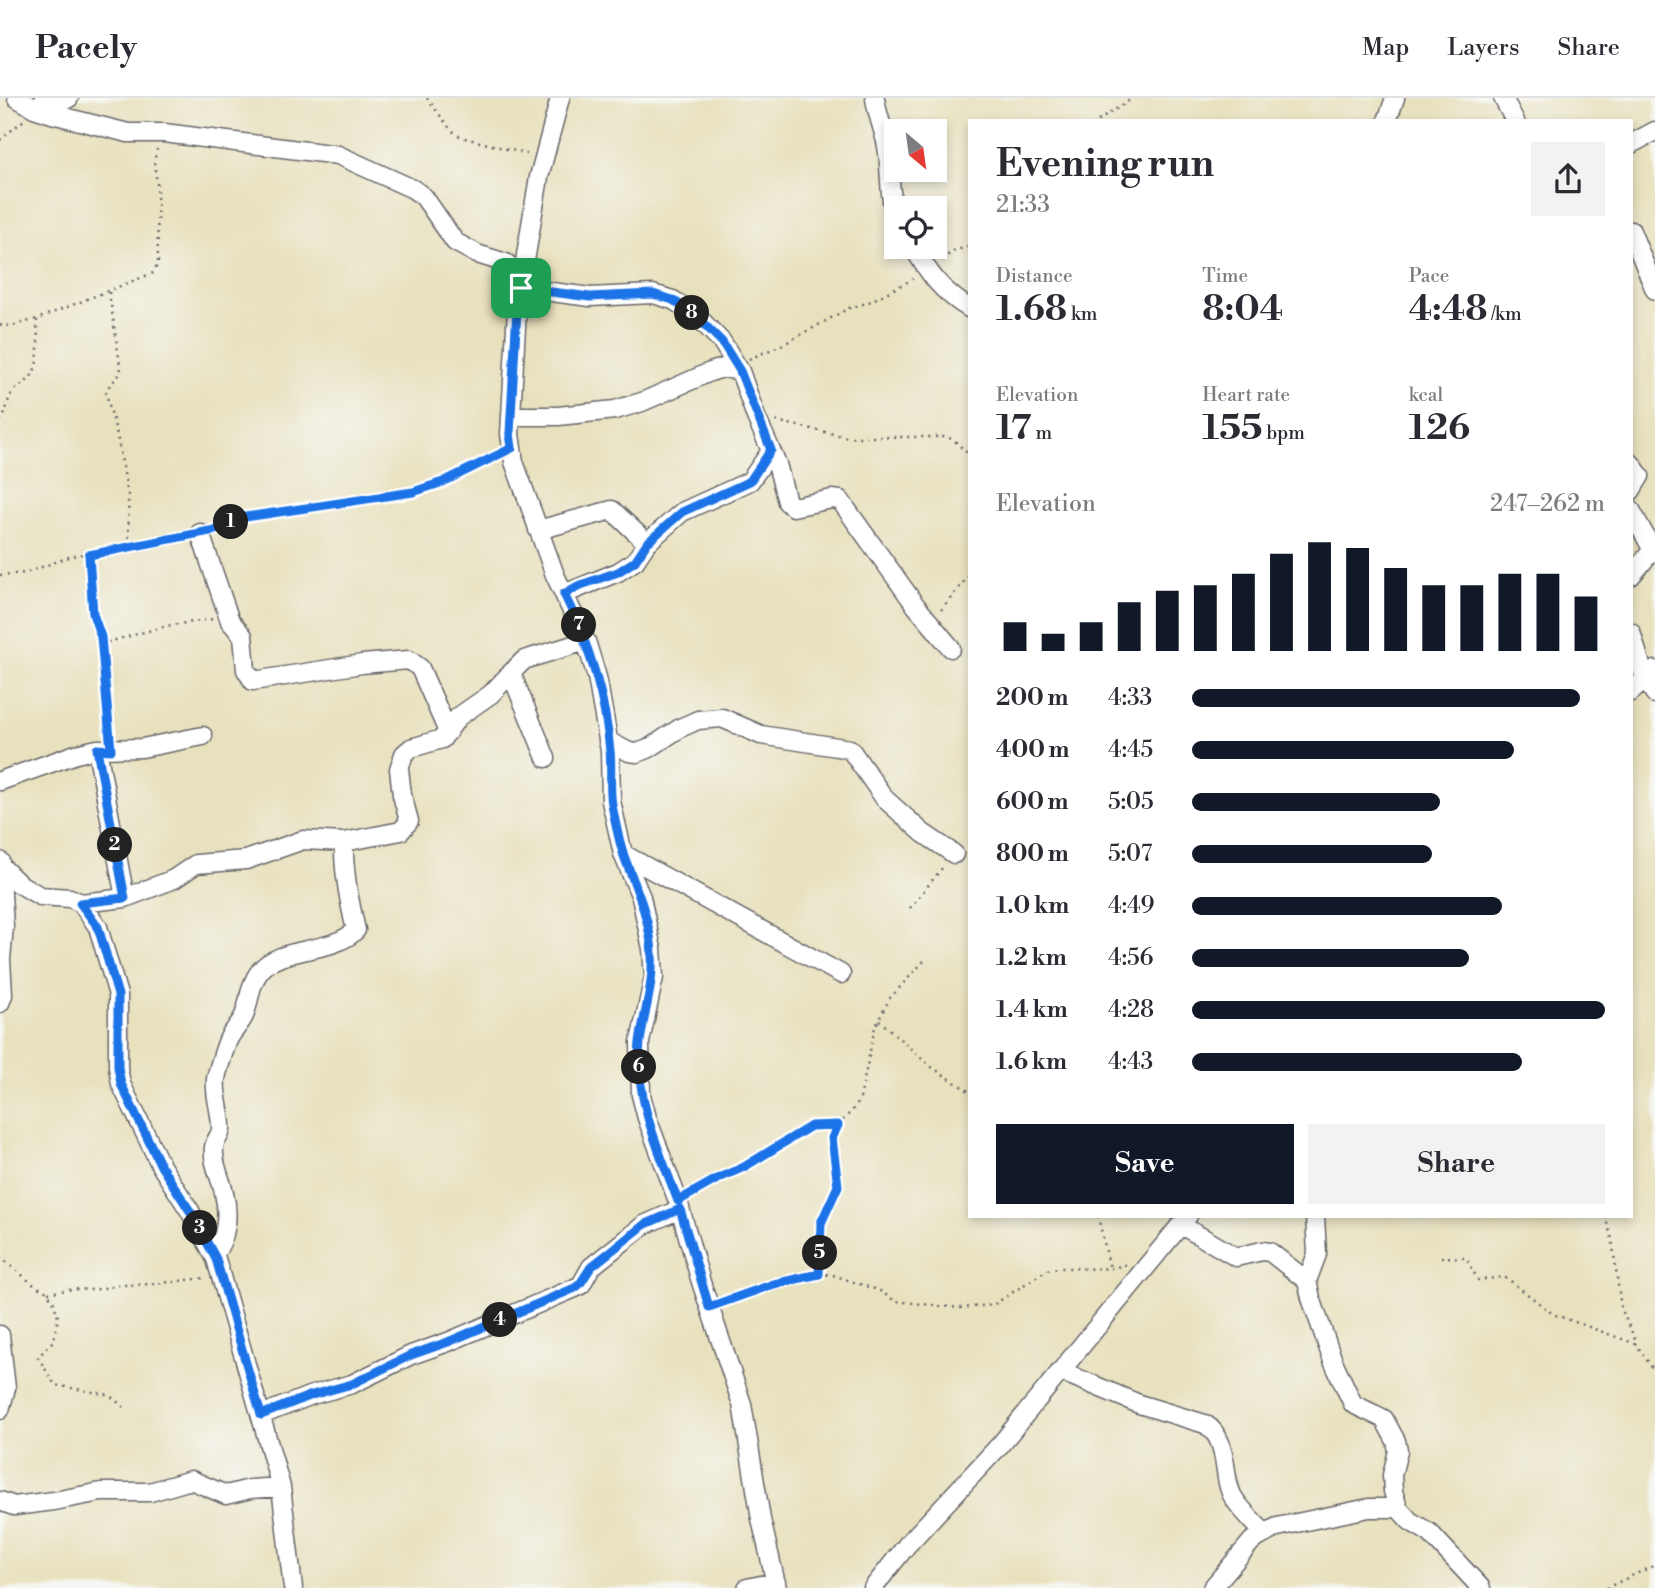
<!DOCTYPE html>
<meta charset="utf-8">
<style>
:root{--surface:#fff;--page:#f2f2f3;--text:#2b2b33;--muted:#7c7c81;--line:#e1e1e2;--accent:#111827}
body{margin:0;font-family:"Libre Bodoni",serif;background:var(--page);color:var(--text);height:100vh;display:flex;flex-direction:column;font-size:26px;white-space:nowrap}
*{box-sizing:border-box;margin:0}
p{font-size:23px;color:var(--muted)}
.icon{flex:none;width:38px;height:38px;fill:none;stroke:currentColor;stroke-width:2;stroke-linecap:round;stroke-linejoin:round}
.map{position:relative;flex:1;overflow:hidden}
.side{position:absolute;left:968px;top:21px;width:665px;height:1099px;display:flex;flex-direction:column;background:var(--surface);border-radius:0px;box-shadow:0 4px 10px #0003}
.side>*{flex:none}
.needle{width:46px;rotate:151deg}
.buttons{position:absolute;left:884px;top:21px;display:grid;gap:14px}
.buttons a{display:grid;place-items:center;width:63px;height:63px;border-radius:0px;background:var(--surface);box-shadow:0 4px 10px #0003;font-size:35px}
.pin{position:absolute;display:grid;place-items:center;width:60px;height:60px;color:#fff;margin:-30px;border-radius:14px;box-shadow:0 4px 10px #0006}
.km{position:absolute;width:35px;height:35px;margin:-18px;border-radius:50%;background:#222;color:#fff;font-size:19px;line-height:35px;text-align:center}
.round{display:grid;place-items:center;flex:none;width:74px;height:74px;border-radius:0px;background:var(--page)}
.head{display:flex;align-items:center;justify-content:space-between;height:119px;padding:0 28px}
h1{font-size:38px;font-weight:800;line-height:52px}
.figures{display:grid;grid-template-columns:repeat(3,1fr);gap:10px;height:119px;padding:7px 28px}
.figures div{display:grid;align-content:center}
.figures b{font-size:35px;font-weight:800}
.figures small{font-size:19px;font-weight:400}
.figures p{font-size:19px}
.chart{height:196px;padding:14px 28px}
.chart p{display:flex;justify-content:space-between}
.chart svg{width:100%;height:126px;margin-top:7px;stroke:var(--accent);stroke-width:6}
.primary-button{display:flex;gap:14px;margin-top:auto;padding:14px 28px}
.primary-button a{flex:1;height:80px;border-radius:0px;background:var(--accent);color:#fff;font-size:28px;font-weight:800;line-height:80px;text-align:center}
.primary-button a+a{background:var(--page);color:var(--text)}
ul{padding:0 28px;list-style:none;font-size:23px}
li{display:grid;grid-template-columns:112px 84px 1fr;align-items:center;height:52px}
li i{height:18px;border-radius:9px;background:var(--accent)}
header{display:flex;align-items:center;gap:42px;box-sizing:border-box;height:98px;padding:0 35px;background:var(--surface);border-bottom:2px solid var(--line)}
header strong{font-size:33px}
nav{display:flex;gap:38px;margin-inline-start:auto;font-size:24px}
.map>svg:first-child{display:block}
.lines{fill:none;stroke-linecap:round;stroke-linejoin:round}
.street-casing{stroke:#676568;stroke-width:21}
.path{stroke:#676568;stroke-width:2.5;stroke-dasharray:2 5;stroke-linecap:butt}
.street{stroke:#fff;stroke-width:18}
.route-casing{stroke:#fff;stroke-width:14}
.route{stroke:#1a73e8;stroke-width:9}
</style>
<header>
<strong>Pacely</strong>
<nav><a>Map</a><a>Layers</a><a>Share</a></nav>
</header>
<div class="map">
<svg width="1655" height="1490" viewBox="0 0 1655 1490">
<rect width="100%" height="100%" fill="#f6f6f2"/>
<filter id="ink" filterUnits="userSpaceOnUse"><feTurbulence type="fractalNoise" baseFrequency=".0143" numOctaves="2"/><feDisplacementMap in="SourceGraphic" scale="14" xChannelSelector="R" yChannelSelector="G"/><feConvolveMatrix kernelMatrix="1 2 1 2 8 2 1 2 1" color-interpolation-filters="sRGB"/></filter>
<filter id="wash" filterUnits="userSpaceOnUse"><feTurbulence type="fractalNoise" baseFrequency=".00686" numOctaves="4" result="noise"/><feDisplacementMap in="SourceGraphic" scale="28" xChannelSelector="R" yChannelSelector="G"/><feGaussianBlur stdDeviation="1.57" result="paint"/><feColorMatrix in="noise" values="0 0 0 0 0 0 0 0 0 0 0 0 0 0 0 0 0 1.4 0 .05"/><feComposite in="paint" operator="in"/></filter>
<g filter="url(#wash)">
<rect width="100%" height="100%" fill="#e8e1bd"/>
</g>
<g filter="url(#ink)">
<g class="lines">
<defs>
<path id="street" d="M17,0L34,10L52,16L128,35H164L338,57L413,91L424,99L455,144L477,156L506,165L522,179
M44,0L60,5L69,0
M560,0L539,79L517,211L510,336L514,364L555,477L586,543L597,579L610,653L611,703L623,756L641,799L652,851L654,879L640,944L641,997L647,1020L678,1103L701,1184L742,1306L761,1421L777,1490
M875,0C877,17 884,32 887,48C891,71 888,96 896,118
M1503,0L1515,23
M1387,23L1395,0
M1631,46L1655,33
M1631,133L1655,192
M913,149C931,178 940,192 970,211
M521,190L590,199L653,196L673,202L696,217L722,244L740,273L756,319L777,366L787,404L793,409L832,401L840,402L916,508L951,550
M511,318H558L615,312L642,304L710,274L723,270L740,273
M1631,365L1640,378L1631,393
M1631,412L1651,449L1650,455L1631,478
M538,432L612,412L647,445
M200,435L230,523L243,538L246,572L253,583L362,566L409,562L420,570L448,634
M564,496L618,474L635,463L647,445L682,414L750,383L771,353
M1631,534L1645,581L1655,596
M1631,594L1655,572
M608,643L629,654L637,655L648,651L680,630L698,622L722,620L761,637L850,651L885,701L923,735L954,756
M97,651L125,800
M546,660L511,575L524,562L586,543
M0,683L76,656L97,651L142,650L203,638
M623,756L841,876
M0,763L4,828L1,861L3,897L0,905
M1,768L18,785L40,798L70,800L81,805L98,829L118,897V969L121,986L161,1068L190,1113L216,1161L281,1389L293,1490
M81,805L125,800L174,781L196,766L246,762L303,742L344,744L401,733L409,723L402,697L399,671L404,656L411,650L442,641L458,619L491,596L511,575
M1315,1118L1317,1156L1307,1183L1311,1200L1333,1263L1353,1306L1384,1321L1396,1343L1398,1353L1392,1377L1393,1393L1398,1410L1410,1423L1430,1435L1481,1490
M1181,1127L1236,1159L1262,1153L1270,1154L1307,1183
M214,1156C227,1140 229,1116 224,1095C221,1080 212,1065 214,1049C215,1041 222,1037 221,1029C221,1013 214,997 216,981C217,974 226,946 229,940C233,933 240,926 244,918C250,903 249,887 260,873C279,848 333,856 356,832C349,803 343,773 344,744
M0,1237L6,1290L0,1312
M1060,1273L1139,1306L1205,1326C1232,1343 1220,1382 1235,1402C1243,1414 1255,1425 1265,1436
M261,1317L312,1297L352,1286L411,1257L448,1244L575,1190L581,1187L591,1169L644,1127L680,1111
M0,1403L14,1408L54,1403L101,1394H150L191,1382L226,1397L250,1391L281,1389
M747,1490L776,1484
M873,1490L907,1447L1000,1347L1188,1118
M1212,1490L1252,1443L1277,1429L1369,1410H1398"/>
</defs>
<!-- street casing -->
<use href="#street" class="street-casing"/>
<!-- path -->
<path class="path" d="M427,0L451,32L461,39L527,56
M1098,23L1133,0
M0,42L24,22
M942,162L953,153L970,148
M109,194L121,273C118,282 108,285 106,295L117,337L128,397L129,450
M0,227L12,228L37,221L153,175L158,166L157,85L154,64L157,51
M749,261L784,246L849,210L867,205L913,181
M0,323C8,315 6,302 13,294C18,288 25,286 30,280C42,265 37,238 37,221
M776,323L847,339H943L953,341L970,358
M215,432L239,420L413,394L443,384L496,358
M89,457L93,516L101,539L109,634
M0,477L25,475L72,458L129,450L184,438
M941,512L970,476
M101,546L166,528L213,521
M910,810L943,769
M879,922L930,968L970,994
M692,1095L744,1069L811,1028L838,1027
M1098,1118L1110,1171
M1605,1118L1612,1141L1621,1210L1637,1246
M0,1159L34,1187L47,1194L54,1205L58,1219L54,1242L38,1259L55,1287L109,1297L127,1312
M1441,1159L1466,1160L1478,1182L1502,1179L1508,1181L1553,1216L1636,1246L1655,1274
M819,1176L821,1125L838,1088L832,1040L836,1030L856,1008L860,1001L875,929L890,900L924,863
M48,1195L74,1191L93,1192L120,1187L154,1186L204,1180
M725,1203L774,1186L819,1176L833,1177L880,1193L895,1203L960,1210L993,1207L1047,1172C1074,1166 1101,1176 1127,1166
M1606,1490L1655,1467"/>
<!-- street -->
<use href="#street" class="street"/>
</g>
</g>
<g class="lines" filter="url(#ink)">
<defs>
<path id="route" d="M521,190L590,199L653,196L673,202L696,218L722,244L740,273L771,352L750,383L682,414L647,445L635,463L618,474L578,488L564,496C589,546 605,597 610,653C612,671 609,689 612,707C615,724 619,742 624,758C636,790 650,821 652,855C654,887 644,914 640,944C634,1001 659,1052 678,1103L717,1081L744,1069L811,1028L838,1027L832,1040L838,1088L821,1125L819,1176L774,1186L709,1209L680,1111L644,1127L591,1169L580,1186L575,1190L448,1244L411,1257L352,1286L312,1297L261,1317L216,1161L190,1113L161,1068L121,986L118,969V897L98,829L80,805L125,800L97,651L111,652L101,539L93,516L89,457L215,432L239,420L413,394L443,384L512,350L510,335L517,211Z"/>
</defs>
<!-- route casing -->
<use href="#route" class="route-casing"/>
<!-- route -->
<use href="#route" class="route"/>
</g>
</svg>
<div class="buttons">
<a><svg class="needle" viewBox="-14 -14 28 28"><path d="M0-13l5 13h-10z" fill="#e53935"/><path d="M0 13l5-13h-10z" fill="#7c7c81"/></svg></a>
<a><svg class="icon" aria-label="locate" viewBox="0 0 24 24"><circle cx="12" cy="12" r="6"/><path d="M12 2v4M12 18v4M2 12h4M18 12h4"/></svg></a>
</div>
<div class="pin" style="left:521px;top:190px;background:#1e9e55"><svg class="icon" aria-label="arrive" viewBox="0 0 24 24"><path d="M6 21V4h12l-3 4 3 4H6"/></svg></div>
<b class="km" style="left:231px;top:424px">1</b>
<b class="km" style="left:115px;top:747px">2</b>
<b class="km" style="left:200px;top:1130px">3</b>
<b class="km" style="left:500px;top:1222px">4</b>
<b class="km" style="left:820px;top:1155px">5</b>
<b class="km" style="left:639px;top:969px">6</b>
<b class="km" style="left:579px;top:527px">7</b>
<b class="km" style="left:692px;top:215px">8</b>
<section class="side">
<div class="head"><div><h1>Evening run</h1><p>21:33</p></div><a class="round"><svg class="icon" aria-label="share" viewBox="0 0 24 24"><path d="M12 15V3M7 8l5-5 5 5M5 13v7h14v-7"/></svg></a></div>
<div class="figures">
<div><p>Distance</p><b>1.68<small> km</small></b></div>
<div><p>Time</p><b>8:04</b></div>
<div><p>Pace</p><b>4:48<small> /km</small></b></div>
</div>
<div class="figures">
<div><p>Elevation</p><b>17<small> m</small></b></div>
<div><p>Heart rate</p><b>155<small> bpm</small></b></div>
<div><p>kcal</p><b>126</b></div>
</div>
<div class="chart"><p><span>Elevation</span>247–262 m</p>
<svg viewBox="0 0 160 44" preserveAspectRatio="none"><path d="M5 44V34M15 44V38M25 44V34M35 44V27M45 44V23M55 44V21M65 44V17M75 44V10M85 44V6M95 44V8M105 44V15M115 44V21M125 44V21M135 44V17M145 44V17M155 44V25"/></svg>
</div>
<ul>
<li><b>200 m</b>4:33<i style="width:94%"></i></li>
<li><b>400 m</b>4:45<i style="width:78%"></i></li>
<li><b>600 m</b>5:05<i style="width:60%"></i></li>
<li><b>800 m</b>5:07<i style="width:58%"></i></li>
<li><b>1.0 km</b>4:49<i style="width:75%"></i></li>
<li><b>1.2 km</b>4:56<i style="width:67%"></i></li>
<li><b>1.4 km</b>4:28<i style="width:100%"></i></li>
<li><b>1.6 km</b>4:43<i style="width:80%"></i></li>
</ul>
<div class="primary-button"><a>Save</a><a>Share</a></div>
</section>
</div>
